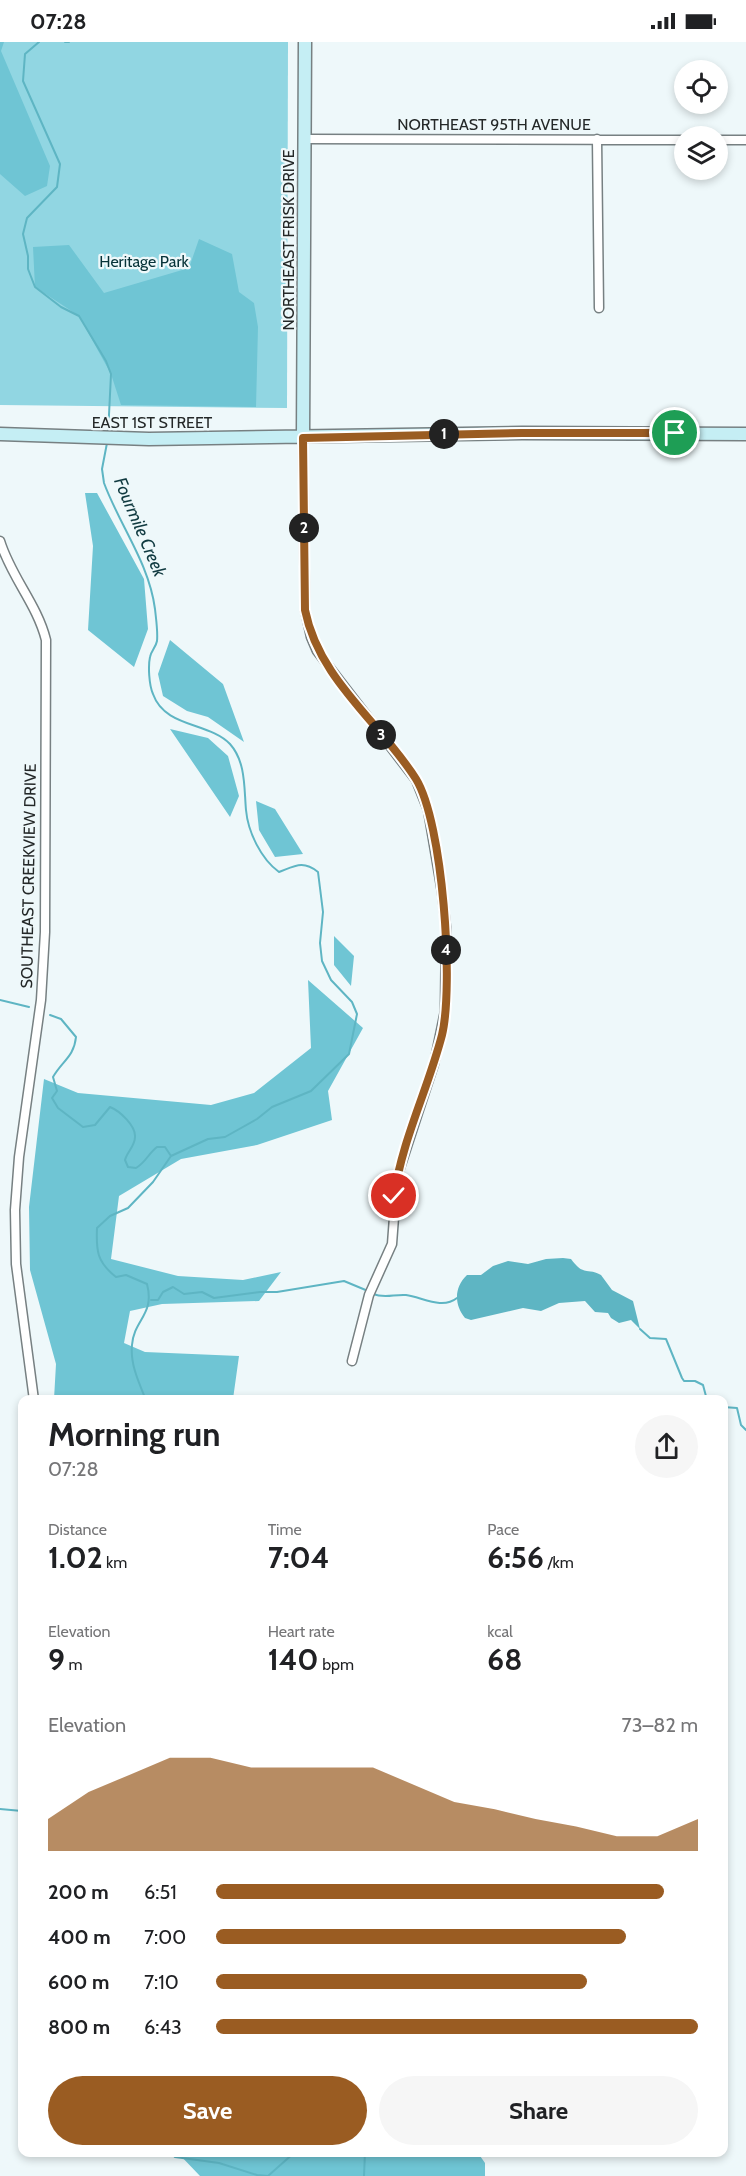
<!DOCTYPE html>
<meta charset="utf-8">
<style>
:root{--surface:#fff;--page:#f6f6f6;--text:#202124;--muted:#757577;--accent:#9a5c22}
body{margin:0;font-family:Cabin,sans-serif;background:var(--page);color:var(--text);height:100vh;display:flex;flex-direction:column;font-size:22px;white-space:nowrap}
*{box-sizing:border-box;margin:0}
p{font-size:20px;color:var(--muted)}
.icon{flex:none;width:33px;height:33px;fill:none;stroke:currentColor;stroke-width:2;stroke-linecap:round;stroke-linejoin:round}
.map{position:relative;flex:1;overflow:hidden}
.panel{position:absolute;left:18px;top:1353px;width:710px;height:762px;display:flex;flex-direction:column;background:var(--surface);border-radius:12px;box-shadow:0 3px 9px #0003}
.panel>*{flex:none}
.tools{position:absolute;left:674px;top:18px;display:grid;gap:12px}
.tools a{display:grid;place-items:center;width:54px;height:54px;border-radius:50%;background:var(--surface);box-shadow:0 3px 9px #0003;font-size:30px}
.pin{position:absolute;display:grid;place-items:center;width:51px;height:51px;color:#fff;margin:-26px;border:3px solid #fff;border-radius:50%;box-shadow:0 2px 6px #0007}
.km{position:absolute;width:30px;height:30px;margin:-15px;border-radius:50%;background:#222;color:#fff;font-size:16px;line-height:30px;text-align:center}
.round{display:grid;place-items:center;flex:none;width:63px;height:63px;border-radius:32px;background:var(--page)}
.overview{display:flex;align-items:center;justify-content:space-between;height:102px;padding:0 30px}
h1{font-size:33px;font-weight:800;line-height:45px}
.stats{display:grid;grid-template-columns:repeat(3,1fr);gap:9px;height:102px;padding:6px 30px}
.stats div{display:grid;align-content:center}
.stats b{font-size:30px;font-weight:800}
.stats small{font-size:16px;font-weight:400}
.stats p{font-size:16px}
.chart{height:168px;padding:12px 30px}
.chart p{display:flex;justify-content:space-between}
.chart svg{width:100%;height:108px;margin-top:6px;fill:var(--accent);opacity:.7}
.primary-button{display:flex;gap:12px;margin-top:auto;padding:12px 30px}
.primary-button a{flex:1;height:69px;border-radius:36px;background:var(--accent);color:#fff;font-size:24px;font-weight:800;line-height:69px;text-align:center}
.primary-button a+a{background:var(--page);color:var(--text)}
ul{padding:0 30px;list-style:none;font-size:20px}
li{display:grid;grid-template-columns:96px 72px 1fr;align-items:center;height:45px}
li i{height:15px;border-radius:8px;background:var(--accent)}
.status{display:flex;justify-content:space-between;align-items:center;height:42px;padding:0 30px;background:var(--surface);direction:ltr}
.status svg{height:16px;fill:currentColor}
.map>svg:first-child{display:block}
.green{fill:#91d6e2}
.forest{fill:#6fc5d4}
.water{fill:#5eb5c3}
.lines{fill:none;stroke-linecap:round;stroke-linejoin:round}
.stream{stroke:#5eb5c3;stroke-width:2}
.street-casing{stroke:#778082;stroke-width:11}
.secondary-casing{stroke:#778082;stroke-width:15}
.street{stroke:#fff;stroke-width:8}
.secondary{stroke:#c5eef4;stroke-width:12}
.route-casing{stroke:#fff;stroke-width:12}
.route{stroke:#9a5c22;stroke-width:8}
.labels{text-anchor:middle;stroke-width:4.5;stroke-linejoin:round;paint-order:stroke}
.street-label{font-size:16px;fill:#242828;stroke:#eef8fa}
.park-label{font-size:16px;fill:#073339;stroke:#eef8fa}
.water-label{font-size:18px;font-style:italic;fill:#103a40;stroke:#eef8fa}
</style>
<div class="status"><b>07:28</b><svg viewBox="0 0 49 12"><path d="M0 12V9h3v3zM5 12V6h3v6zM10 12V3h3v9zM15 12V0h3v12zM26 1h20v11H26zM47 4h2v5h-2z"/></svg></div>
<div class="map">
<svg width="746" height="2134" viewBox="0 0 746 2134">
<rect width="100%" height="100%" fill="#eef8fa"/>
<!-- green -->
<path class="green" d="M0,0H288L287,366L0,363Z"/>
<!-- forest -->
<path class="forest" d="M0,0H4L1,9L50,124L47,144L25,154L0,132Z
M199,197L232,212L239,250L254,261L258,285L256,365L121,363L111,332L79,274L35,245L33,205L69,203L104,251L189,226Z
M85,451H97L144,537L148,587L134,625L88,588L93,504Z
M170,598L223,642L244,700L208,675L187,669L163,654L158,632Z
M170,687L208,696L228,714L239,754L230,775Z
M256,759L275,767L303,812L275,815L259,788Z
M334,894L354,914L351,944L334,923Z
M308,938L363,986L328,1049L332,1078L257,1103L181,1117L119,1154L111,1217L178,1234L243,1238L281,1230L259,1259L162,1262L130,1269L124,1301L145,1310L239,1314L233,1357H54L56,1322L30,1228L29,1165L44,1037L78,1051L211,1063L254,1051L311,1006Z
M178,2111H478L485,2121V2134H200Z"/>
<!-- water -->
<path class="water" d="M563,1216L571,1217C584,1235 587,1225 601,1233L612,1248L633,1259L640,1287L631,1278L619,1281L611,1276L608,1271L595,1270L585,1259L559,1261L541,1269L523,1266L471,1278L465,1276C454,1263 454,1245 467,1233H481L493,1224L508,1219L528,1222L546,1217Z"/>
<g class="lines">
<!-- stream -->
<path class="stream" d="M39,0L25,12L23,39L60,122L57,145L27,176L23,192L28,214V227L35,245L61,265L79,274L106,319L111,332L108,393
M65,0H69
M107,401L102,427L104,441C120,484 149,521 155,567C156,577 158,589 157,599C156,605 151,609 150,615C148,624 149,643 153,652C165,686 209,680 230,702C246,720 244,746 246,768C248,790 261,817 279,830C295,824 303,818 318,830L323,870L320,901L322,919L331,938L352,960L357,972L349,1012L311,1049L272,1065L257,1077L225,1095L208,1097L171,1114L153,1140L128,1166L110,1174L97,1186C96,1209 97,1220 116,1235L126,1233L147,1242C155,1273 134,1277 132,1303C130,1322 139,1341 146,1358
M0,958L29,965
M50,973L61,977L76,995C74,1015 62,1019 53,1035L57,1049L52,1056L58,1066L83,1085L95,1083L110,1065C120,1069 136,1084 135,1095C135,1104 127,1110 125,1118L128,1125L136,1126C146,1120 148,1112 157,1105H165L171,1114
M373,1252C385,1257 394,1252 406,1253C422,1255 442,1268 457,1256
M151,1258H158L163,1250L173,1245L184,1252L202,1250L214,1256L260,1250H277L344,1239L368,1249
M640,1287L650,1296L666,1297L682,1336L684,1339H695L703,1343L707,1358
M723,1365L737,1366L741,1383L746,1388
M0,1767L22,1769
M170,2110L175,2115L219,2121L257,2133L268,2134L295,2110
M364,2134L365,2110"/>
<defs>
<path id="street" d="M304,97L684,98
M597,97L599,266
M717,98H746
M303,396L305,568L311,595L317,609L416,738L428,768L442,850L446,885L445,969L434,1022L397,1135L392,1202L369,1253L352,1319
M0,499C11,535 37,562 46,598L45,890L41,958L19,1115L15,1168L16,1222L34,1358"/>
<path id="secondary" d="M0,392L149,397L522,391L746,392
M303,396L305,0"/>
</defs>
<!-- street casing -->
<use href="#street" class="street-casing"/>
<!-- secondary casing -->
<use href="#secondary" class="secondary-casing"/>
<!-- street -->
<use href="#street" class="street"/>
<!-- secondary -->
<use href="#secondary" class="secondary"/>
</g>
<g class="lines">
<defs>
<path id="route" d="M394,1154C402,1098 428,1047 442,993C454,943 443,781 416,737C380,680 319,638 305,568L303,396L522,391H675"/>
</defs>
<!-- route casing -->
<use href="#route" class="route-casing"/>
<!-- route -->
<use href="#route" class="route"/>
</g>
<g class="labels">
<!-- street labels -->
<g class="street-label">
<text x="494" y="88">NORTHEAST 95TH AVENUE</text>
<text transform="translate(288 198) rotate(-90)" y="6">NORTHEAST FRISK DRIVE</text>
<text x="152" y="386">EAST 1ST STREET</text>
<text transform="translate(28 834) rotate(-89)" y="6">SOUTHEAST CREEKVIEW DRIVE</text>
</g>
<!-- park labels -->
<g class="park-label">
<text x="144" y="225">Heritage Park</text>
</g>
<!-- water labels -->
<g class="water-label">
<text transform="translate(140 485) rotate(67)" y="6">Fourmile Creek</text>
</g>
</g>
</svg>
<div class="tools">
<a><svg class="icon" aria-label="locate" viewBox="0 0 24 24"><circle cx="12" cy="12" r="6"/><path d="M12 2v4M12 18v4M2 12h4M18 12h4"/></svg></a>
<a><svg class="icon" aria-label="layers" viewBox="0 0 24 24"><path d="M12 4l9 5-9 5-9-5zM3 14l9 5 9-5"/></svg></a>
</div>
<div class="pin" style="left:675px;top:391px;background:#1e9e55"><svg class="icon" aria-label="arrive" viewBox="0 0 24 24"><path d="M6 21V4h12l-3 4 3 4H6"/></svg></div>
<div class="pin" style="left:394px;top:1154px;background:#d93025"><svg class="icon" aria-label="check" viewBox="0 0 24 24"><path d="M5 12l5 5 9-10"/></svg></div>
<b class="km" style="left:444px;top:392px">1</b>
<b class="km" style="left:304px;top:486px">2</b>
<b class="km" style="left:381px;top:693px">3</b>
<b class="km" style="left:446px;top:908px">4</b>
<section class="panel">
<div class="overview"><div><h1>Morning run</h1><p>07:28</p></div><a class="round"><svg class="icon" aria-label="share" viewBox="0 0 24 24"><path d="M12 15V3M7 8l5-5 5 5M5 13v7h14v-7"/></svg></a></div>
<div class="stats">
<div><p>Distance</p><b>1.02<small> km</small></b></div>
<div><p>Time</p><b>7:04</b></div>
<div><p>Pace</p><b>6:56<small> /km</small></b></div>
</div>
<div class="stats">
<div><p>Elevation</p><b>9<small> m</small></b></div>
<div><p>Heart rate</p><b>140<small> bpm</small></b></div>
<div><p>kcal</p><b>68</b></div>
</div>
<div class="chart"><p><span>Elevation</span>73–82 m</p>
<svg viewBox="0 0 160 44" preserveAspectRatio="none"><path d="M0 44V31L10 20L20 13L30 6L40 6L50 10L60 10L70 10L80 10L90 17L100 24L110 27L120 31L130 34L140 38L150 38L160 31V44z"/></svg>
</div>
<ul>
<li><b>200 m</b>6:51<i style="width:93%"></i></li>
<li><b>400 m</b>7:00<i style="width:85%"></i></li>
<li><b>600 m</b>7:10<i style="width:77%"></i></li>
<li><b>800 m</b>6:43<i style="width:100%"></i></li>
</ul>
<div class="primary-button"><a>Save</a><a>Share</a></div>
</section>
</div>
